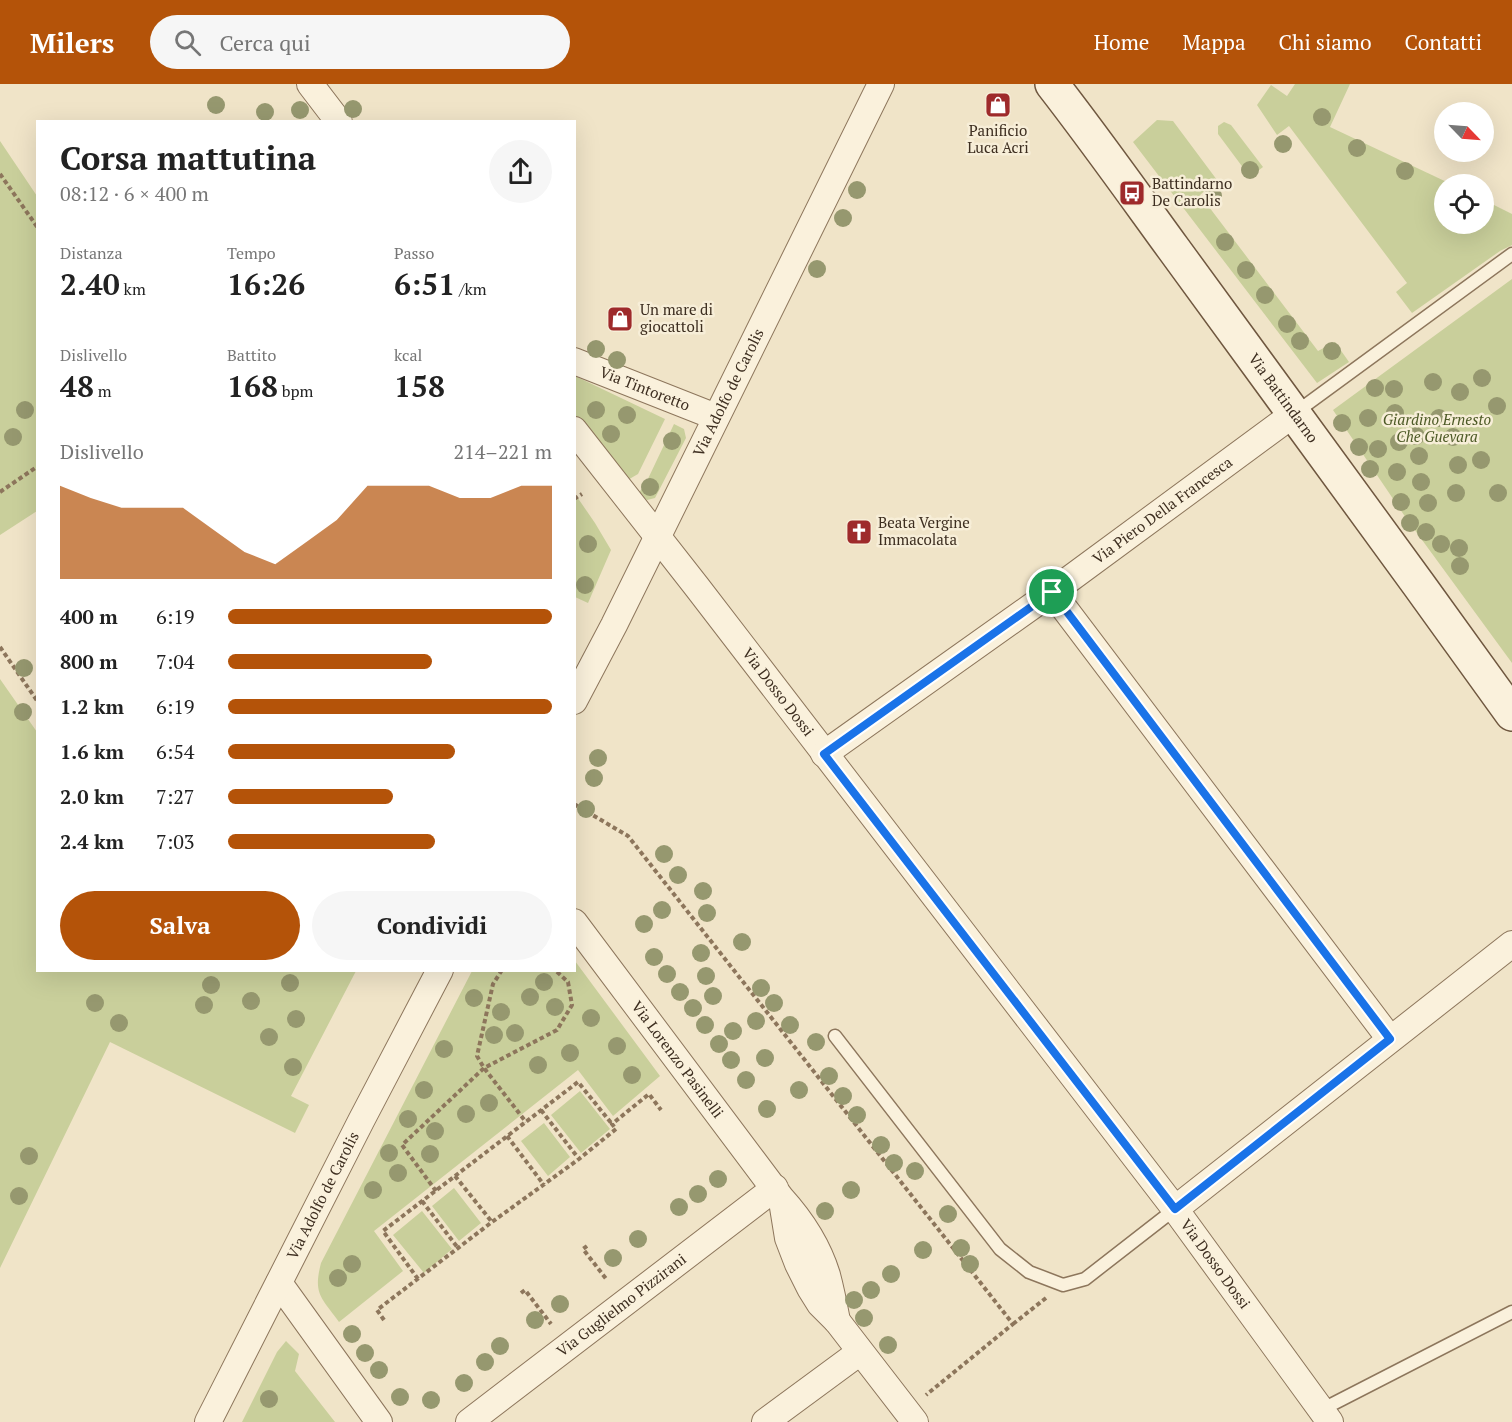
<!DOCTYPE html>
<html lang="it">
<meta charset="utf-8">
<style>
:root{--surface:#fff;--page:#f6f6f6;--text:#222;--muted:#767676;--accent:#b45309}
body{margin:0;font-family:"PT Serif",serif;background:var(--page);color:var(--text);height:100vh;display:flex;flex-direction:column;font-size:22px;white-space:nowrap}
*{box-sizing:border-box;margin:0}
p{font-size:20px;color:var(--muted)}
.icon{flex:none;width:33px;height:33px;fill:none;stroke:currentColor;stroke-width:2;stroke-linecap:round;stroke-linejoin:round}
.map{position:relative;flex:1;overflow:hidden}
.drawer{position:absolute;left:36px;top:36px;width:540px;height:852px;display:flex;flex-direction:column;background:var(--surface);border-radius:0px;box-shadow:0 6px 24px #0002}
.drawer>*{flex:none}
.needle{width:39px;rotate:115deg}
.buttons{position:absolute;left:1434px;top:18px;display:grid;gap:12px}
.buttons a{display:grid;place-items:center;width:60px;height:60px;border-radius:50%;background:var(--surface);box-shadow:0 6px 24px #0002;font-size:30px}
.pin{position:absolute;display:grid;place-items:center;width:51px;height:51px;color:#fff;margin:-26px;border:3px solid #fff;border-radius:50%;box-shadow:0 2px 6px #0007}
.round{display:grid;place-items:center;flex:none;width:63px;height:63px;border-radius:32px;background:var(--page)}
.head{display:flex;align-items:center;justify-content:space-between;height:102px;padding:0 24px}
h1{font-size:33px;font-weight:600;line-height:45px}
.stats{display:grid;grid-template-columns:repeat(3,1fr);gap:9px;height:102px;padding:6px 24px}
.stats div{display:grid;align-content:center}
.stats b{font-size:30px;font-weight:600}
.stats small{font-size:16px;font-weight:400}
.stats p{font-size:16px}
.chart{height:168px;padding:12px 24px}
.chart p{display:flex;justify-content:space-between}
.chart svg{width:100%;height:108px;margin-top:6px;fill:var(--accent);opacity:.7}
.primary-button{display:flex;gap:12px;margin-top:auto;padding:12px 24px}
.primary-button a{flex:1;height:69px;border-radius:36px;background:var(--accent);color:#fff;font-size:24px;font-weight:600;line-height:69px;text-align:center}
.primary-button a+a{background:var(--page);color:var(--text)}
ul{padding:0 24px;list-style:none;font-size:20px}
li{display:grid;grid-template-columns:96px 72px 1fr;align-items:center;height:45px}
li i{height:15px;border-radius:8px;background:var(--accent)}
header{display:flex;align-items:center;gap:36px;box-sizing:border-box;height:84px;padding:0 30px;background:var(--accent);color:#fff}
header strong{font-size:28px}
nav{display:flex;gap:33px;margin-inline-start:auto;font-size:21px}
.search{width:420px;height:54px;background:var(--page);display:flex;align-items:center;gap:15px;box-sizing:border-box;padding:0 21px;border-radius:33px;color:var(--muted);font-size:22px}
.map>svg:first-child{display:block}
.green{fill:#c9cf9b}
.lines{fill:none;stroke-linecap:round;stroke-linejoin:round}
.lane-casing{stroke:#8d765c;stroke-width:15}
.street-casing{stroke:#8d765c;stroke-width:28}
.secondary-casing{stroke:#6f573f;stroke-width:36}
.path{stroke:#8d765c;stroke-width:4;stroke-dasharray:4.5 3;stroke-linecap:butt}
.lane{stroke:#faf1dc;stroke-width:12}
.street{stroke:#faf1dc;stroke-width:26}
.secondary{stroke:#faf1dc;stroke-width:33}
.tree{fill:#96986f}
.route-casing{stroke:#fff;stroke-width:12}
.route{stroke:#1a73e8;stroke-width:8}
.labels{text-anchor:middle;stroke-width:5;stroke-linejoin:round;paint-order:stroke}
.poi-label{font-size:15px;fill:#3d2e20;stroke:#f7eed8;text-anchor:start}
.street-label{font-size:15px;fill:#3d2e20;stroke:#f7eed8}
.park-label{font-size:15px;font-style:italic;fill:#4d5a26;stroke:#f7eed8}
</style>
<header>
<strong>Milers</strong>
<div class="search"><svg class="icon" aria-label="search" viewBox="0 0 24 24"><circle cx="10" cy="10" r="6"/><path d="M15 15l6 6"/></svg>Cerca qui</div>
<nav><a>Home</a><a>Mappa</a><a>Chi siamo</a><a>Contatti</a></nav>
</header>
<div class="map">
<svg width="1512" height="1338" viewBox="0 0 1512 1338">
<rect width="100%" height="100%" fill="#f0e4c8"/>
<!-- green -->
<path class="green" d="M1295,0H1350L1330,43L1451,100H1444V140H1484V116L1512,130V161L1500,167L1412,229L1396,208L1407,199L1289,42L1277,51L1257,21L1271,1L1287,12Z
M1157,36L1173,37L1217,96L1200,111L1318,267L1335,258L1349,278L1317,299L1133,58Z
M1224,38L1231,41L1263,83L1250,93L1218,50V42Z
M0,57L37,112V427L0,451Z
M1512,195V579L1406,434L1333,326Z
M575,292L665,335L638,390L626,397L575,332Z
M674,340L684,345L686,354L655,414L647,416L638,410L646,399Z
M575,410L595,439L611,466L588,519L575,513Z
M0,595L37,648L38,886L356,887L291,1012L309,1021L295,1049L110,958L0,1184Z
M575,877L660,992L613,1032L578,986L374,1147L403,1187L339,1238C321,1213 313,1210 321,1179L472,887L574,886Z
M580,1007L610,1045L581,1069L551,1031Z
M544,1039L570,1073L548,1092L521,1057Z
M454,1104L481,1139L459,1157L432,1122Z
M422,1127L452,1165L424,1189L393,1151Z
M286,1257L299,1270L295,1287L335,1338H242L277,1268Z"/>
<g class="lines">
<defs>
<path id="lane" d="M1295,329L1512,170
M835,952L1000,1165L1029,1188L1063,1201L1085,1195L1175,1125
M1321,1326L1512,1228"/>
<g id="street">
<path d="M310,0L339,38"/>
<path id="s1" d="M574,277L716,333"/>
<path id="s2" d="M574,346L697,503L1175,1125L1330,1338"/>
<path d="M1052,508L1390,955"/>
<path id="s3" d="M574,617L614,541L881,0"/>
<path id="s4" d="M824,670L1052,508L1295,329"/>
<path id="s5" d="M574,838L781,1114C801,1136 818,1162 827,1191C831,1206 834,1221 837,1237"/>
<path d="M782,1117L788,1154L798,1180L810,1204L820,1220L837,1237L915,1338"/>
<path d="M1175,1125L1512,860"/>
<path d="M279,1199L379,1338"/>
<path id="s6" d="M208,1338L361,1037L440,886"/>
<path id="s7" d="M469,1338L775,1104"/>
<path d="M765,1338L860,1268"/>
</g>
<g id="secondary">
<path id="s8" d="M1052,0C1094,54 1133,109 1173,164C1287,319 1400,474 1512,630"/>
</g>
</defs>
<!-- lane casing -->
<use href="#lane" class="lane-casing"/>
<!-- street casing -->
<use href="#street" class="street-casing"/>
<!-- secondary casing -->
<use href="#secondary" class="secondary-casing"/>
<!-- path -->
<path class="path" d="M0,90L38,144
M0,408L38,382
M574,415L582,410
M0,563L38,618
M574,720L628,752L1013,1240L926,1311
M223,886H224
M502,886L493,900L477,972L484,984L526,1038
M541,1026L579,1075
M507,1052L544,1101
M455,1092L492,1138
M436,1107L402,1061L484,984L557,946L572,921L568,898L555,886
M422,1117L458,1164
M587,1162L583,1165L607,1196
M418,1195L383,1147L578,998L612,1040
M521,1209L525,1206L551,1240
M384,1236L377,1226L492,1138L579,1075L616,1045L612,1040L649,1010L661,1026
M1013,1240L1046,1214"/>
<!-- lane -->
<use href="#lane" class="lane"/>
<!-- street -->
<use href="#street" class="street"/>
<!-- secondary -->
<use href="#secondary" class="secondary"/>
</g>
<!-- trees -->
<g class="tree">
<circle cx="216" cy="21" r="9"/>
<circle cx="353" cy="25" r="9"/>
<circle cx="300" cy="26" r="9"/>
<circle cx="265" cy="28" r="9"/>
<circle cx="1322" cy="33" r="9"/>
<circle cx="1283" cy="60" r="9"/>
<circle cx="1357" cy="64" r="9"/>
<circle cx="1250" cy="86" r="9"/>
<circle cx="1405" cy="87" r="9"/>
<circle cx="857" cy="106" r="9"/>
<circle cx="1213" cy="112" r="9"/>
<circle cx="843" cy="134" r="9"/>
<circle cx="1225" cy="158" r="9"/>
<circle cx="817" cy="185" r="9"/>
<circle cx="1246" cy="186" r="9"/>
<circle cx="1265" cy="211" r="9"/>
<circle cx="1287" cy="240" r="9"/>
<circle cx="1300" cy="257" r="9"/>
<circle cx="596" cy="265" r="9"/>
<circle cx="1332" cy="267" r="9"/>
<circle cx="617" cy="276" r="9"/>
<circle cx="1482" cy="294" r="9"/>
<circle cx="1433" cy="298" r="9"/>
<circle cx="1375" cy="304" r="9"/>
<circle cx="1394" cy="305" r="9"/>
<circle cx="1460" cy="308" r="9"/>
<circle cx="1497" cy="322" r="9"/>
<circle cx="25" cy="326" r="9"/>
<circle cx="596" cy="326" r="9"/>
<circle cx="1395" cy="329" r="9"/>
<circle cx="627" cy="331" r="9"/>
<circle cx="1368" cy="334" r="9"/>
<circle cx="1439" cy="334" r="9"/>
<circle cx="1342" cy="339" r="9"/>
<circle cx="611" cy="350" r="9"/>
<circle cx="1416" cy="352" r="9"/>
<circle cx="13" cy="353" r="9"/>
<circle cx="1453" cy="353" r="9"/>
<circle cx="672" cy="357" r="9"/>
<circle cx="1399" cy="358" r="9"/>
<circle cx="1359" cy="363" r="9"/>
<circle cx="1378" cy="365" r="9"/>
<circle cx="1419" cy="372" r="9"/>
<circle cx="1481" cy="376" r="9"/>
<circle cx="1458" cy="381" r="9"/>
<circle cx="1370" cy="385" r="9"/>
<circle cx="1397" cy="388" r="9"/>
<circle cx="1421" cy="398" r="9"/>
<circle cx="650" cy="403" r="9"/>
<circle cx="1456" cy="409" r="9"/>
<circle cx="1498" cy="409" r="9"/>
<circle cx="1401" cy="418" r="9"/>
<circle cx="1428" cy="419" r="9"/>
<circle cx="1410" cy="439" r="9"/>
<circle cx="1426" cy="448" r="9"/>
<circle cx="588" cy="460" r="9"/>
<circle cx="1441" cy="460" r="9"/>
<circle cx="1459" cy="464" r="9"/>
<circle cx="1460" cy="482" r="9"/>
<circle cx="585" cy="501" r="9"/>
<circle cx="24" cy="584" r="9"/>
<circle cx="23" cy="628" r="9"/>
<circle cx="598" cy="674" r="9"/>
<circle cx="594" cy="694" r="9"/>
<circle cx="586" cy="725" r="9"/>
<circle cx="664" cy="770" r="9"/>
<circle cx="678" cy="791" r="9"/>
<circle cx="703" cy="807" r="9"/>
<circle cx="662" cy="826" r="9"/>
<circle cx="707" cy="829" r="9"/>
<circle cx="644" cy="840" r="9"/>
<circle cx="742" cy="858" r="9"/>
<circle cx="701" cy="869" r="9"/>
<circle cx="654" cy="873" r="9"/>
<circle cx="667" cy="890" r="9"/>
<circle cx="706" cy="892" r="9"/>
<circle cx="544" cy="898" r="9"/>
<circle cx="290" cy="899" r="9"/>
<circle cx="211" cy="901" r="9"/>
<circle cx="761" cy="904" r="9"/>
<circle cx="680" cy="908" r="9"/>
<circle cx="713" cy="912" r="9"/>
<circle cx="530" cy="913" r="9"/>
<circle cx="474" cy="914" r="9"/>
<circle cx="251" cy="917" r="9"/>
<circle cx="95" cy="919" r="9"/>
<circle cx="774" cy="919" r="9"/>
<circle cx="204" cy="921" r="9"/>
<circle cx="555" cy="923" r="9"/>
<circle cx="693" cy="924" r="9"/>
<circle cx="501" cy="928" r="9"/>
<circle cx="591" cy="934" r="9"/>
<circle cx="296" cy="935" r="9"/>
<circle cx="756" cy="937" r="9"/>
<circle cx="119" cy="939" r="9"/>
<circle cx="705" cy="941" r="9"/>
<circle cx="790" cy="941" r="9"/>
<circle cx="733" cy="947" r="9"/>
<circle cx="515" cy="949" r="9"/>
<circle cx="494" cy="951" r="9"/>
<circle cx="269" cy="953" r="9"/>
<circle cx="816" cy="958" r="9"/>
<circle cx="719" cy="960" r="9"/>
<circle cx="617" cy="962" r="9"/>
<circle cx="444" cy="965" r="9"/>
<circle cx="570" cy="969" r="9"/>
<circle cx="765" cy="974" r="9"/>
<circle cx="731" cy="976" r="9"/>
<circle cx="538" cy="981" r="9"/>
<circle cx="293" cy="983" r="9"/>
<circle cx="632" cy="991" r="9"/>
<circle cx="829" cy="992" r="9"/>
<circle cx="746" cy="996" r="9"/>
<circle cx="424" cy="1006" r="9"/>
<circle cx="799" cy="1006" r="9"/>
<circle cx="843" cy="1012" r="9"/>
<circle cx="489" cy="1019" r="9"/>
<circle cx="767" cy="1025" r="9"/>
<circle cx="466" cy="1030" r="9"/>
<circle cx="857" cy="1031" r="9"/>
<circle cx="408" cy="1035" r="9"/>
<circle cx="435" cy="1047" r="9"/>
<circle cx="881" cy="1061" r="9"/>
<circle cx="389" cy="1069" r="9"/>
<circle cx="430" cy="1070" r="9"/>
<circle cx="29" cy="1072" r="9"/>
<circle cx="894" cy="1079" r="9"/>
<circle cx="915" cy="1087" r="9"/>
<circle cx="398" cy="1089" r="9"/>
<circle cx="718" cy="1095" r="9"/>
<circle cx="373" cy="1106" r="9"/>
<circle cx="851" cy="1106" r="9"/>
<circle cx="698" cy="1110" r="9"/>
<circle cx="19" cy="1112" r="9"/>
<circle cx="679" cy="1123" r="9"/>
<circle cx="825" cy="1127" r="9"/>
<circle cx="948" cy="1130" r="9"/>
<circle cx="638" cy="1155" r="9"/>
<circle cx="961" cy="1164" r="9"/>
<circle cx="923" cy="1166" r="9"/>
<circle cx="613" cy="1174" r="9"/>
<circle cx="352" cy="1180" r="9"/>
<circle cx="970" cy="1180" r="9"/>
<circle cx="891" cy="1190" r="9"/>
<circle cx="338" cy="1194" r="9"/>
<circle cx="871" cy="1206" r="9"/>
<circle cx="854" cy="1216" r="9"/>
<circle cx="560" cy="1220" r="9"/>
<circle cx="864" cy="1234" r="9"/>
<circle cx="535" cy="1236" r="9"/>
<circle cx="352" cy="1250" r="9"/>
<circle cx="888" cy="1261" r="9"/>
<circle cx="500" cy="1262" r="9"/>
<circle cx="365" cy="1269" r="9"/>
<circle cx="485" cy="1278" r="9"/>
<circle cx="379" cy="1286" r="9"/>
<circle cx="464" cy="1299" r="9"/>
<circle cx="400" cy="1313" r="9"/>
<circle cx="269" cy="1315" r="9"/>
<circle cx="431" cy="1316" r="9"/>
</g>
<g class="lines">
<defs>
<path id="route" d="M1052,508L1390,955L1175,1125L824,670Z"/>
</defs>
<!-- route casing -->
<use href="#route" class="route-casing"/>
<!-- route -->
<use href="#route" class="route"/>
</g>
<!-- icons -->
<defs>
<symbol id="shop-square" viewBox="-11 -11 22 22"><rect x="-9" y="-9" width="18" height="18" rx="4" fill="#9e2a2b" stroke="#f7eed8"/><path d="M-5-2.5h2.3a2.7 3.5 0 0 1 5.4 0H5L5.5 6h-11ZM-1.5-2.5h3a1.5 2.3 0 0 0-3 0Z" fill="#fff"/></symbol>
<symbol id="bus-square" viewBox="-11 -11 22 22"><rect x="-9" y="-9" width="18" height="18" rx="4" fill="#9e2a2b" stroke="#f7eed8"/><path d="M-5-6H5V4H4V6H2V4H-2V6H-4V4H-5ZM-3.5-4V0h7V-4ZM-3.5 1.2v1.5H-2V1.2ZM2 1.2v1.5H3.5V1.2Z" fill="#fff"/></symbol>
<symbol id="church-square" viewBox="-11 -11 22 22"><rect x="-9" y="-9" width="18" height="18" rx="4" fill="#9e2a2b" stroke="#f7eed8"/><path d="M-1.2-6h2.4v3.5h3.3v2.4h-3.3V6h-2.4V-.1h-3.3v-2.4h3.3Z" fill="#fff"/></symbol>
</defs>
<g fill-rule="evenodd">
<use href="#shop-square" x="983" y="6" width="30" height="30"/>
<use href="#bus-square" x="1117" y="94" width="30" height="30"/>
<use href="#shop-square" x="605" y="220" width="30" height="30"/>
<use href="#church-square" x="844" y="433" width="30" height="30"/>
</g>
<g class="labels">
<!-- poi labels -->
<g class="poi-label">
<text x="998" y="52" text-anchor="middle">Panificio<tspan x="998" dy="17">Luca Acri</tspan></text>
<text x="1152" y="105">Battindarno<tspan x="1152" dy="17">De Carolis</tspan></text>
<text x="640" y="231">Un mare di<tspan x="640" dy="17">giocattoli</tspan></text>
<text x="878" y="444">Beata Vergine<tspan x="878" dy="17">Immacolata</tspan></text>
</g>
<!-- street labels -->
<g class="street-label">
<text dy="5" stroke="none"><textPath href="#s1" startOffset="76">Via Tintoretto</textPath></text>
<text dy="5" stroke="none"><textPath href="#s3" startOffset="345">Via Adolfo de Carolis</textPath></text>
<text dy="5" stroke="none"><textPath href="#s8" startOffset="390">Via Battindarno</textPath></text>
<text dy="5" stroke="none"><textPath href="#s4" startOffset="417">Via Piero Della Francesca</textPath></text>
<text dy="5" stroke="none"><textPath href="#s2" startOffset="332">Via Dosso Dossi</textPath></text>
<text dy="5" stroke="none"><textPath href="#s5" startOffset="172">Via Lorenzo Pasinelli</textPath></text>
<text dy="5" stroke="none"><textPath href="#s6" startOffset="254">Via Adolfo de Carolis</textPath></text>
<text dy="5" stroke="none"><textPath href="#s2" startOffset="1052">Via Dosso Dossi</textPath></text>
<text dy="5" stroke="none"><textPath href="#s7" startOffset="192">Via Guglielmo Pizzirani</textPath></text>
</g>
<!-- park labels -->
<g class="park-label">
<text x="1437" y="341">Giardino Ernesto<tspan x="1437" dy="17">Che Guevara</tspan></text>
</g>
</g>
</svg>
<div class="buttons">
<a><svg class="needle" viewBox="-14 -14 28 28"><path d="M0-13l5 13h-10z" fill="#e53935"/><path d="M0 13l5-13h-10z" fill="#767676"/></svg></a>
<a><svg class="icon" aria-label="locate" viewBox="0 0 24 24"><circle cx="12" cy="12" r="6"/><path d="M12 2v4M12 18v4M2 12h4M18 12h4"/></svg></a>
</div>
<div class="pin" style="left:1052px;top:508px;background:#1e9e55"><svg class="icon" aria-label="arrive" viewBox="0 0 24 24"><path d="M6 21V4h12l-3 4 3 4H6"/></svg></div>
<section class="drawer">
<div class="head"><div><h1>Corsa mattutina</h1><p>08:12 · 6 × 400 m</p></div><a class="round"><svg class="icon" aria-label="share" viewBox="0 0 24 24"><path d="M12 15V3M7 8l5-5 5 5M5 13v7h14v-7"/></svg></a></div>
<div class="stats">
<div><p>Distanza</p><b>2.40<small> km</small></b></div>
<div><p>Tempo</p><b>16:26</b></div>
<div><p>Passo</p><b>6:51<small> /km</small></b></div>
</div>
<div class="stats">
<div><p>Dislivello</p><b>48<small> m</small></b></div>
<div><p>Battito</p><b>168<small> bpm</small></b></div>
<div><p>kcal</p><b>158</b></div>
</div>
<div class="chart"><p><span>Dislivello</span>214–221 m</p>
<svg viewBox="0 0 160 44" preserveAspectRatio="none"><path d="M0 44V6L10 11L20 15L30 15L40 15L50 24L60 33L70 38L80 29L90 20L100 6L110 6L120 6L130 11L140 11L150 6L160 6V44z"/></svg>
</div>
<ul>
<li><b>400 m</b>6:19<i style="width:100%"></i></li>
<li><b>800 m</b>7:04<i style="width:63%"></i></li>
<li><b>1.2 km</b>6:19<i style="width:100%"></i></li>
<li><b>1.6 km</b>6:54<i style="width:70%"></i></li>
<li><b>2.0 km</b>7:27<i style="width:51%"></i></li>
<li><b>2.4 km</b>7:03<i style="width:64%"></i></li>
</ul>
<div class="primary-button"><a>Salva</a><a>Condividi</a></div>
</section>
</div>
